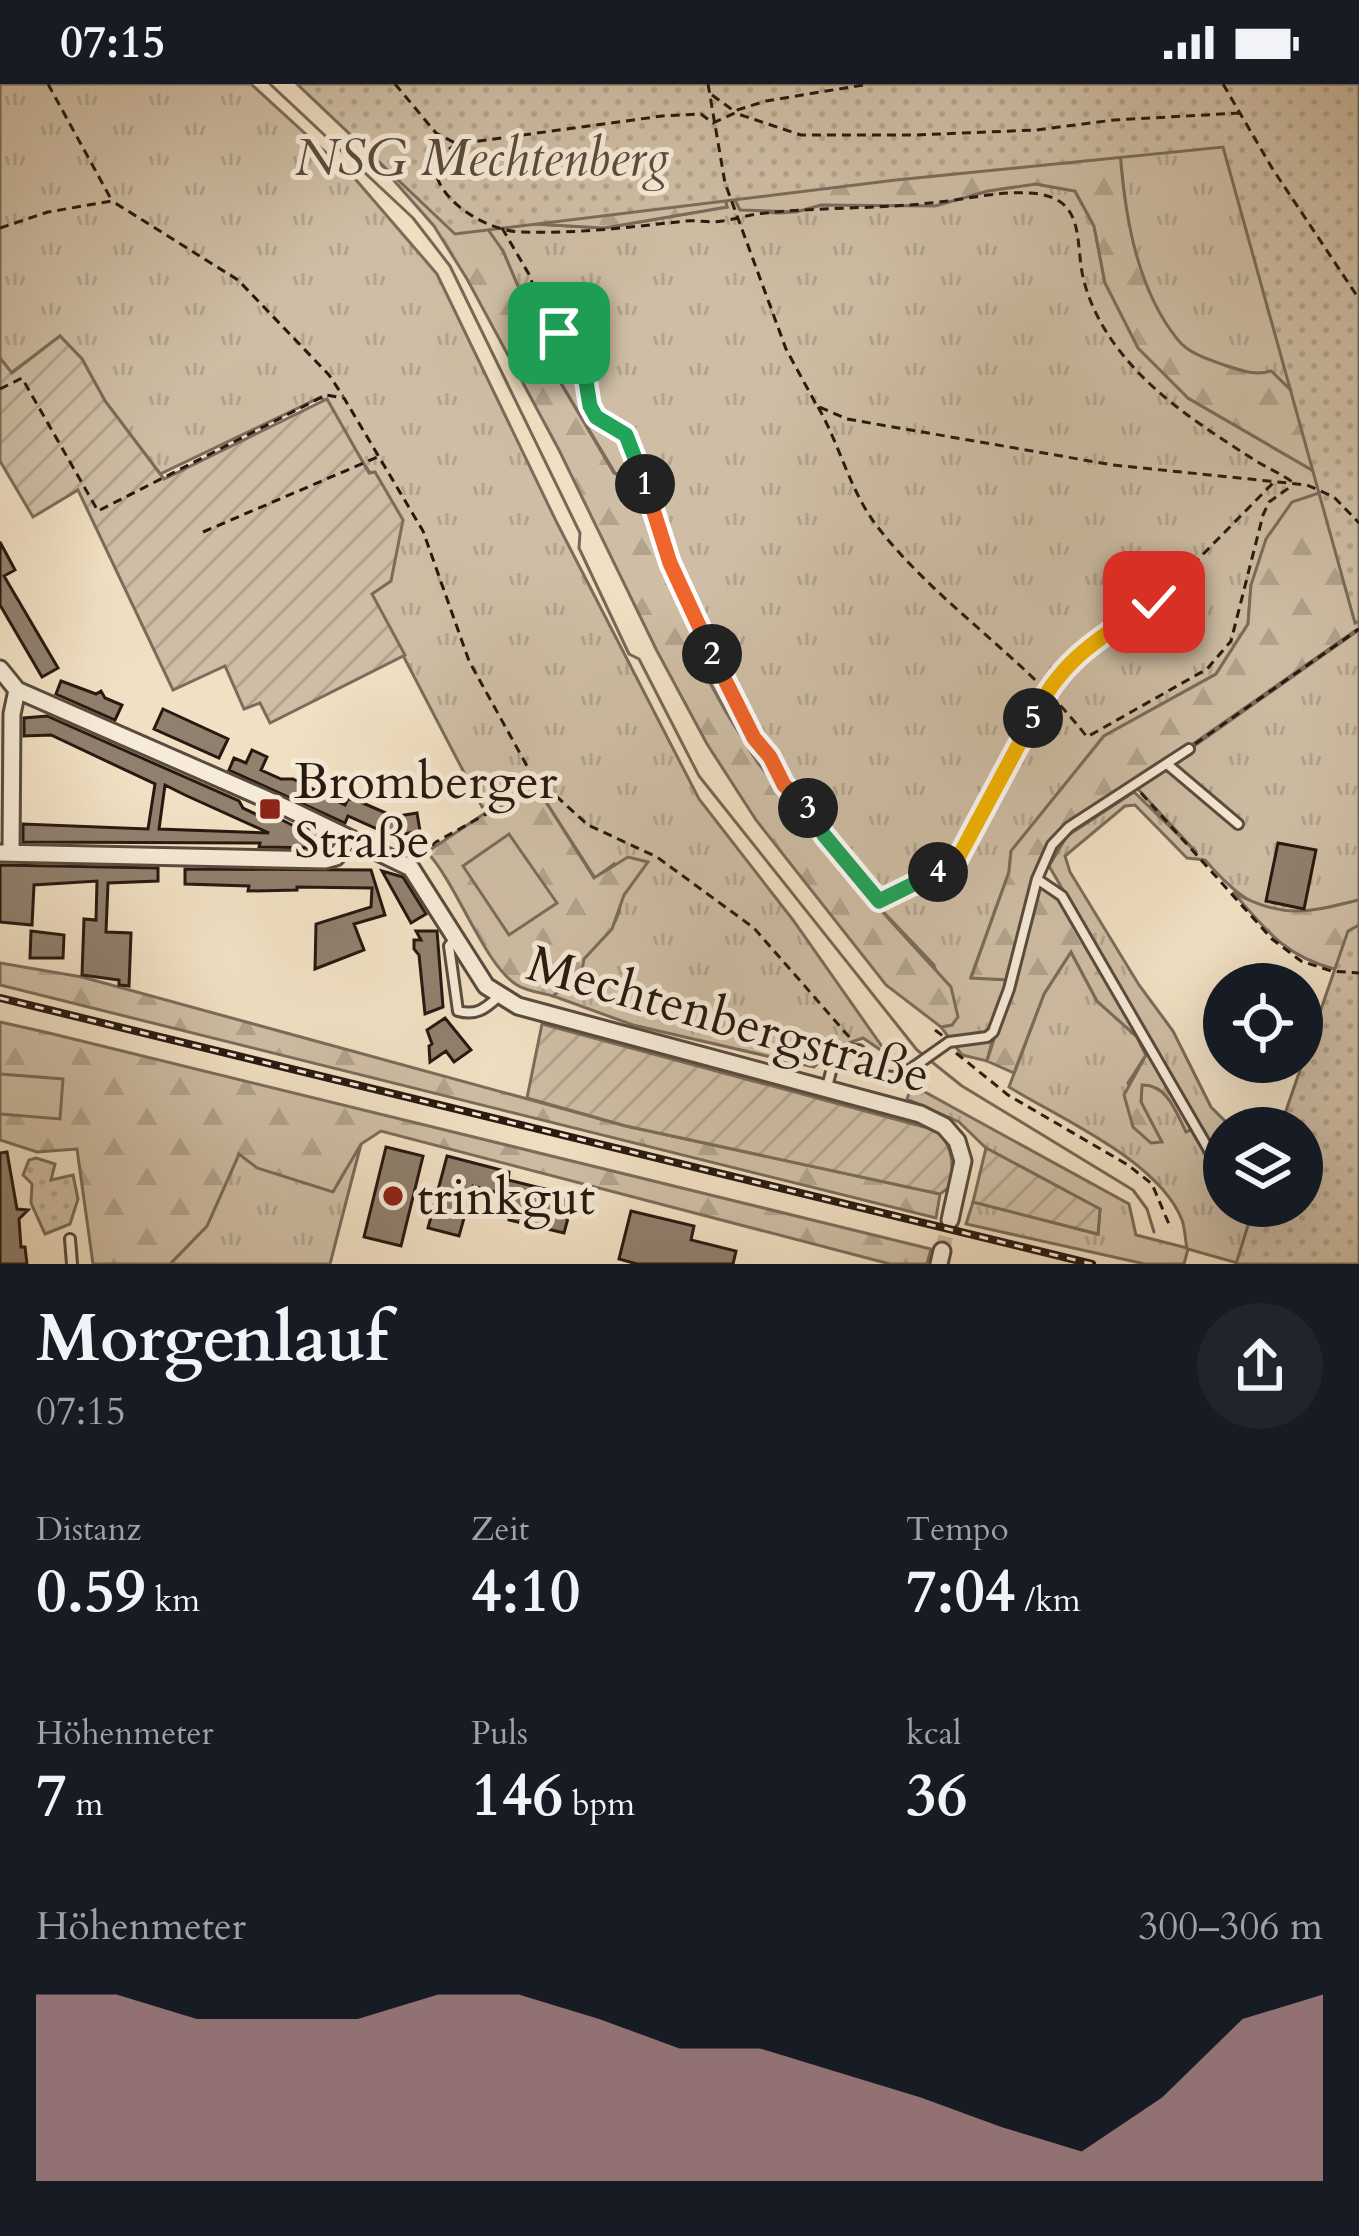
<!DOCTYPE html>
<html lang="de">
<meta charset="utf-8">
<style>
:root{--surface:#171b24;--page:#20242c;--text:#f1f3f6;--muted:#9ea1a6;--accent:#c59692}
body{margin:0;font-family:Cardo,serif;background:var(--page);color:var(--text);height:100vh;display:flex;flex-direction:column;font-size:45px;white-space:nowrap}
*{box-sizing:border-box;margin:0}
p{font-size:39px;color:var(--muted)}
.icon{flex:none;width:66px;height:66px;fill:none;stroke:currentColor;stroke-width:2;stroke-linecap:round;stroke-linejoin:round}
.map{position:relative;height:1180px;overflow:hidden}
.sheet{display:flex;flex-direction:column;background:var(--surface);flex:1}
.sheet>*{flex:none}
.fabs{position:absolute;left:1203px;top:879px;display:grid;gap:24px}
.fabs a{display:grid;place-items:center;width:120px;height:120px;border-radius:50%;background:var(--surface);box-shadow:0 12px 48px #0002;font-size:60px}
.pin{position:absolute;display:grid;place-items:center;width:102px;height:102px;color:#fff;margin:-51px;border-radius:24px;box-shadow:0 6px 18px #0006}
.km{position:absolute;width:60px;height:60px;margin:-30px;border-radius:50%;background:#222;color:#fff;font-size:33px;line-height:60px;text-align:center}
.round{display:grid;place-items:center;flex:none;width:126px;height:126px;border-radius:63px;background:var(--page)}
.head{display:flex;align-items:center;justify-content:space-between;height:204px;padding:0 36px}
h1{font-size:66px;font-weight:800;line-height:90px}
.stats{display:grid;grid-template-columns:repeat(3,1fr);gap:18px;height:204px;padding:12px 36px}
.stats div{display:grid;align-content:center}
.stats b{font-size:60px;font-weight:800}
.stats small{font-size:33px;font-weight:400}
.stats p{font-size:33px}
.chart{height:336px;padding:24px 36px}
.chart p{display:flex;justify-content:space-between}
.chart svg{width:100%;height:216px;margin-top:12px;fill:var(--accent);opacity:.7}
.status{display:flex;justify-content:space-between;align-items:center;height:84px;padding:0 60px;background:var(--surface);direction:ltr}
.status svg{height:33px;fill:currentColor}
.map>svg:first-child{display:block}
.grass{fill:url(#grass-tufts);stroke:#7b6c5b;stroke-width:3}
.forest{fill:url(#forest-firs);stroke:#7b6c5b;stroke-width:3}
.park{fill:url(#park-dots);stroke:#7b6c5b;stroke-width:3}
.garden{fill:url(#garden-furrows);stroke:#7b6c5b;stroke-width:3}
.pitch{fill:#cfbea5;stroke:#7b6c5b;stroke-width:3}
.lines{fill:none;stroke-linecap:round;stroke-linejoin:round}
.stream{stroke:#776857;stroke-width:3}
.building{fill:#90806e;stroke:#271911;stroke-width:3;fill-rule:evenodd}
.street-tunnel{stroke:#c9b89f;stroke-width:15;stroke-dasharray:15 8;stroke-linecap:butt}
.lane-casing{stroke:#5a4b3e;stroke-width:14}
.street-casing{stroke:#5a4b3e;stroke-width:21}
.path{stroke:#271911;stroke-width:3;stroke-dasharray:9 6;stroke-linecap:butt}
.lane{stroke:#f6ebd8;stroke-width:8}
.street{stroke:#f6ebd8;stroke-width:15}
.rail-casing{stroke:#271911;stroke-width:8}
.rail{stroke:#f6ebd8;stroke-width:3;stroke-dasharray:9;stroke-linecap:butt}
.split-1-casing{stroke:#fff;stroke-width:24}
.split-2-casing{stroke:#fff;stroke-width:24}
.split-3-casing{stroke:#fff;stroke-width:24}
.split-4-casing{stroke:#fff;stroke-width:24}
.split-5-casing{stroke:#fff;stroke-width:24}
.split-6-casing{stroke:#fff;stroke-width:24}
.split-1{stroke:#22a559;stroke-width:15}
.split-2{stroke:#f0652b;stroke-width:15}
.split-3{stroke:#f0652b;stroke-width:15}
.split-4{stroke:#22a559;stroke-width:15}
.split-5{stroke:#f5b400;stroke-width:15}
.split-6{stroke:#f5b400;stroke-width:15}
.poi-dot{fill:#8f2418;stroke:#f6ebd8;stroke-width:4.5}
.labels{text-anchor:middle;stroke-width:10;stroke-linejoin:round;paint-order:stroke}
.park-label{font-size:51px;font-style:italic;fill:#594b3d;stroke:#f6ebd8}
.poi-label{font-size:51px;fill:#271911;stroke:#f6ebd8;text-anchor:start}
.street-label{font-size:51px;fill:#271911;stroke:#f6ebd8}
</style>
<div class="status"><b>07:15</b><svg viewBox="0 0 49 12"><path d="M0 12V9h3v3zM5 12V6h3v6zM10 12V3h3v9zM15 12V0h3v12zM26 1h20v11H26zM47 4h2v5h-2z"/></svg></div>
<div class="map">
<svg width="1359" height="1180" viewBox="0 0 1359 1180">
<defs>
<pattern id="grass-tufts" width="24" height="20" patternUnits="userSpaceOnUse" patternTransform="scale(3)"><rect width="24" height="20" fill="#cfbea5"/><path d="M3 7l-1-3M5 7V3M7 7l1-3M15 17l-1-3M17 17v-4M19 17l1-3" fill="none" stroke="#b2a38d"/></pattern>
<pattern id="forest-firs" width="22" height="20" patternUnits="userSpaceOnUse" patternTransform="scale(3)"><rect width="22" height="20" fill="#cfbea5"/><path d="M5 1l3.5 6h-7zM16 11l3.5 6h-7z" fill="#b2a38d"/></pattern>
<pattern id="park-dots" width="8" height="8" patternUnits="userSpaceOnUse" patternTransform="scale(3)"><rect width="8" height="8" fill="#cfbea5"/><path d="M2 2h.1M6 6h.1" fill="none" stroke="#b2a38d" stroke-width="1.8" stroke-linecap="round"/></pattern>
<pattern id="garden-furrows" width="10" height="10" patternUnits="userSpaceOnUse" patternTransform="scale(3)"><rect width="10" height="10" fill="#cfbea5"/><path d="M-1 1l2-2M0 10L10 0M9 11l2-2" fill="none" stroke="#b2a38d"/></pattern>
</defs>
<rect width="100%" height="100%" fill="#f1e0c3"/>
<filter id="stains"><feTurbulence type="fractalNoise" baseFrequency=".00167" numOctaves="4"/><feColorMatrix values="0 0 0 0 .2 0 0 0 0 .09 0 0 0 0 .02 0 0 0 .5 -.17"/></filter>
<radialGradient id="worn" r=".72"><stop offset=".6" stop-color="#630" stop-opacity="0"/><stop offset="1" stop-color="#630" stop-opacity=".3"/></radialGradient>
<!-- grass -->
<path class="grass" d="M0,0H251L357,97L437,190L556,437L699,715L793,836L888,971L863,954L834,964L814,983L633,941L553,912C572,896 574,897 584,875C587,868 598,859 604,853C626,829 623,809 614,780L595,794L544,715L527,706L482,723L371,510L370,389L321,313L160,390L105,317L82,275L60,252L11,289L0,274Z
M1218,34L1302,317L1272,288C1255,292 1243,287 1227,282C1210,276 1189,270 1178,257C1133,202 1123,121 1119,53Z
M1036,100L1075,107L1094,142L1105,199L1188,314L1317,389L1322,408L1251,501L1248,540L1216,590L1104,652L1011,767L1009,788L971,893L1008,896L987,977L962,971L941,943L952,941L934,881L855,798L758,679L726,628L705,590L652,439L631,398L615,389L556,291L503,167L480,137L604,144L727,123L723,105C761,133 775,134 821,121Z
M1359,546V816C1283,835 1259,838 1205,776L1187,774L1135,721L1125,722L1065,772L1070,788L1139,901L1173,947L1211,1023L1232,1044H1224V1091L1218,1071L1049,782L1067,752L1134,708L1197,769L1136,703Z
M1071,868L1097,917L1137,953L1146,971L1128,999L1152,1042L1141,1018L1142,1000C1167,1001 1176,1027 1186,1047L1192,1045L1216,1091L1224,1122L1241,1134L1246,1122H1302L1359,1180H1241L1188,1165L1184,1180H1145L966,1140L973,1118L1098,1150L1100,1125L986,1064L959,1038L907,1015L912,1001L1129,1120L1136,1151L1187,1164C1185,1155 1185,1144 1182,1136C1159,1077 1061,1035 1009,1003L1044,910Z
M361,1060L330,1180H170L207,1142L239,1070Z"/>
<!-- forest -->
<path class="forest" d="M1214,14L1359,361V544L1051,759L1038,797L1055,811L1099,880L1192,1045L1186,1048C1176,1028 1167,1000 1142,1001L1141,1018L1162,1058L1151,1059L1133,1043L1124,1011L1146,971L1137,953L1097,917L1071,868L1044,910L1014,989L987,977L1006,918L1008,896L971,894L1009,788L1011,767L1104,652L1216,590L1248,540L1251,501L1266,455L1292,418L1322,408L1317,389L1188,314L1138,264L1105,199L1094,142L1075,107L1036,100L988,107L935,122L821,121L796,128L740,126L730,106L723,107L727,123L604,144L482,137L503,167L556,291L614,389L631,398L652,439L705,590L726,628L758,679L855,798L951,903L958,933L952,941L941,943L886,901L756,736L707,660L657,567L559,366L467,195L434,142L352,49L1119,53C1123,121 1134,202 1178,256C1189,270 1210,276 1227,282C1243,287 1255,292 1271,287L1302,317Z
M527,706L544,715L594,794L628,773L648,778L624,811L612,845L584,875L582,886L553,912C542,909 526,907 517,901C485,882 457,800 427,768L500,719Z
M1233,808C1281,835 1308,829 1359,816V866L1334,885C1283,871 1266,846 1233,808Z
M0,879L82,893L626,1042L940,1110L936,1134L0,901Z
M0,938L49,949L931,1165L927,1180H890L381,1047L361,1060L333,1108L257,1084L239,1070L207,1142L170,1180H93L77,1065L37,1068L0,1056Z"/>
<!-- park -->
<path class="park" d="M297,0H1359V537L1355,539L1223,63L896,96L455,150Z
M1359,841V1180H1236L1254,1122H1302V1044H1280L1348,847Z
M36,1074L55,1080L51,1096L73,1091L78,1115L70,1140L45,1150L31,1119L32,1100L23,1091L29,1076Z"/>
<!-- garden -->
<path class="garden" d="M60,252L82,275L105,317L164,395L327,315L369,389L375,388L403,436L391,497L372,510L405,571L270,639L260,619L244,625L225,582L173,606L78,406L33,433L0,377V274L12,289Z
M542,940L939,1047C953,1066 954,1079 950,1103L940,1110L626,1042L527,1014Z
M986,1064L1100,1125L1098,1150L973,1118Z"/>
<!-- pitch -->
<path class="pitch" d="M509,750L557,819L509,851L463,782Z
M0,990L63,995L60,1035L0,1030Z"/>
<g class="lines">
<!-- stream -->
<path class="stream" d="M270,0L413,134L450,182L580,449L579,464L629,570L639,575L699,692L917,966L962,1002L1133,1106L1147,1125L1154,1148"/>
</g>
<!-- building -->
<path class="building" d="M0,458L15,486L4,492L58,584L42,593L0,521Z
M61,597L96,610L101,607L105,614L122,621L115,636L56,610Z
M163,625L228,655L219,674L154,645Z
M47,632L239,717L243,724L268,736L270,730L330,760L324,764L259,763L260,759L23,758V740L148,745L155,700L51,651L24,652V634ZM165,701L185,711L269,749L159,745Z
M252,666L267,673L261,686L281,695H293L345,721L348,715L356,716L386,729V734L417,729L420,747L378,755L379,746L348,732L345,739L229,686L234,674L246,679Z
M1278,759L1316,766L1304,825L1266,817Z
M0,781L158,784V797L108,799L106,848L131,849L129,902L119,901V896L82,891L84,835L96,836L97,797L34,801L32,841L0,838Z
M185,785L371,786L385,831L354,840L364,866L315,885L316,840L371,823L372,804L297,803V806L248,807L249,802L185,800Z
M382,787L403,793L426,830L411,839Z
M31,847L64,851L63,874H30Z
M416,847H437L443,923L425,930L419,871L414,865V856H421Z
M445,934L471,966L454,978L446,967L430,978L429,962L432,960L427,946Z
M386,1063L423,1072L401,1162L364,1153Z
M7,1068L17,1125L28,1126L19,1135L21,1163H25L27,1180H0V1069Z
M447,1072L509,1088L508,1096L574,1112L564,1149L509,1136L514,1113L473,1102L459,1152L428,1144Z
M631,1127L694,1142L691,1156L736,1167L733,1180H637L619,1175Z"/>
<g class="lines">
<!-- street-tunnel -->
<path class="street-tunnel" d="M942,1167L950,1136"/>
<defs>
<path id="lane" d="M1167,680L1238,740
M1037,795L1062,812L1220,1085
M456,853L449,862L458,927C476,932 485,925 498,913
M827,1003L835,972L844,965L859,966L880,991L898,994L949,958L987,953L993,948L1009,905L1037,795L1052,761L1069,743L1189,665
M70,1155L72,1180"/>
<path id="street" d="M0,585L17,606L291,726L411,784L486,902L518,922L920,1030L944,1042L957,1057L963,1077L950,1136
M0,769L325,776L336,773L349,754
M11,769L12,630L17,606
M939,1180L942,1167"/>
</defs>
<!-- lane casing -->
<use href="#lane" class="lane-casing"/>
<!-- street casing -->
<use href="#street" class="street-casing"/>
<!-- path -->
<path class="path" d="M48,0L111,115
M395,0L436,49L457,60
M708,0L725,99L786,265L817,322L847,335L1113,381L1307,401L1334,413L1359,439
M1223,0L1272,84L1359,215
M712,11L734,27L766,17L869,0
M1240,29L1114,36L1036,46L915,51H801L735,29L713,39L701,30L662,32L457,60L436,73C427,113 488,148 522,148C577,150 631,143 686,137C697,136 710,139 722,137C737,135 751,130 766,129C821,123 876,125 930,119C965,116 1004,105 1039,110C1083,117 1076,154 1082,188C1086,211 1098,236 1111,255C1148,309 1202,342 1256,377C1269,385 1284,391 1295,400
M0,144L48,128L112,117L238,196L329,291L343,312
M502,144L530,192L539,222L566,259L572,280L585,291C597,328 584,331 626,351L670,479L754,654L771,672L784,701L803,717L825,751L879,817L931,793L958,774L1046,606L1063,583L1083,566L1166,508L1273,399
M0,305L22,294L98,427L326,311L344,314L423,447L469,577L532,691L515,714L436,758L419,773
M818,323C841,363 850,409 880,446C941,523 1027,575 1087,653L1207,585L1231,557L1263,431L1269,418L1293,401
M203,448L380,372
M1195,660L1359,545
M534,692L588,741L657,773L754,844L851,955
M1141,709L1272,855L1301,877L1331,887L1359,889
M935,946L943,952
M956,969L1008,1011L1128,1081L1152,1100L1171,1145"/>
<!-- lane -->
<use href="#lane" class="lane"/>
<!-- street -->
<use href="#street" class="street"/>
<defs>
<path id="rail" d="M0,914L1092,1180"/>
</defs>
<!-- rail casing -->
<use href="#rail" class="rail-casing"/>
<!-- rail -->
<use href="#rail" class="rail"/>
</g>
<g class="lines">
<defs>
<path id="split-1" d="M559,249L572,280L585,291L590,322L596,333L626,351L645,400"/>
<path id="split-2" d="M645,400L670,479L712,570"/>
<path id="split-3" d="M712,570L754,654L770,673L784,701L808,724"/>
<path id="split-4" d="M808,724L824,751L879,817L938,788"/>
<path id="split-5" d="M938,788L958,774L1033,634"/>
<path id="split-6" d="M1033,634C1062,573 1101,554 1154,518"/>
</defs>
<!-- split-1 casing -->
<use href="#split-1" class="split-1-casing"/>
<!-- split-2 casing -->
<use href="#split-2" class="split-2-casing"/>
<!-- split-3 casing -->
<use href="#split-3" class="split-3-casing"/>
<!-- split-4 casing -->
<use href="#split-4" class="split-4-casing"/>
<!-- split-5 casing -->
<use href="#split-5" class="split-5-casing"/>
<!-- split-6 casing -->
<use href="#split-6" class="split-6-casing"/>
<!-- split-1 -->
<use href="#split-1" class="split-1"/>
<!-- split-2 -->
<use href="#split-2" class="split-2"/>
<!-- split-3 -->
<use href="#split-3" class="split-3"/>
<!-- split-4 -->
<use href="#split-4" class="split-4"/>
<!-- split-5 -->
<use href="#split-5" class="split-5"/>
<!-- split-6 -->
<use href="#split-6" class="split-6"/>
</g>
<!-- markers -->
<g class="poi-dot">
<rect x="258" y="713" width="24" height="24" rx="6"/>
<circle cx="393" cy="1112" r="12"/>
</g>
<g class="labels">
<!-- park labels -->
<g class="park-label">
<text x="482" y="91">NSG Mechtenberg</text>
</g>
<!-- poi labels -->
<g class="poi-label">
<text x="294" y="714">Bromberger<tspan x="294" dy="59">Straße</tspan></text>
<text x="417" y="1130">trinkgut</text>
</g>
<!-- street labels -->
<g class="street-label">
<text transform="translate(729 934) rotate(16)" y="18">Mechtenbergstraße</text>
</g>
</g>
<rect width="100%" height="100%" filter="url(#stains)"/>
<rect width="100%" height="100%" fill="url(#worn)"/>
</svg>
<div class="fabs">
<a><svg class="icon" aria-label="locate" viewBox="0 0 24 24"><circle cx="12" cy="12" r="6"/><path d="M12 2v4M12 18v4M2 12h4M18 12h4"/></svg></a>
<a><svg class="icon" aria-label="layers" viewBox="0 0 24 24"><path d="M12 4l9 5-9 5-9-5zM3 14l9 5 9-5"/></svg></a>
</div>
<div class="pin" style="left:559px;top:249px;background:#1e9e55"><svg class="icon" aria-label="arrive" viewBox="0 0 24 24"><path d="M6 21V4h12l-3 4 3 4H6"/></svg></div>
<div class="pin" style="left:1154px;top:518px;background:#d93025"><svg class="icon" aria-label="check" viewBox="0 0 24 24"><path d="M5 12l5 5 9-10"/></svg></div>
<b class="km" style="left:645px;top:400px">1</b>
<b class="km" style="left:712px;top:570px">2</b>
<b class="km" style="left:808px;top:724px">3</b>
<b class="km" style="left:938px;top:788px">4</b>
<b class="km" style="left:1033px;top:634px">5</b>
</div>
<section class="sheet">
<div class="head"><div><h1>Morgenlauf</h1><p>07:15</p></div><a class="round"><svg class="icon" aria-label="share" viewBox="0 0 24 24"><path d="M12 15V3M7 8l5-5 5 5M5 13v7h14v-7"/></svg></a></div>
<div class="stats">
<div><p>Distanz</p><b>0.59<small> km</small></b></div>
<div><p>Zeit</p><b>4:10</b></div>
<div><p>Tempo</p><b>7:04<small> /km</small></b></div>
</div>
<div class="stats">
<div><p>Höhenmeter</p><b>7<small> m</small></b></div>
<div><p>Puls</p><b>146<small> bpm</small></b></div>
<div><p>kcal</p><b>36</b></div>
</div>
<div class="chart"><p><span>Höhenmeter</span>300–306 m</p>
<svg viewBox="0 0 160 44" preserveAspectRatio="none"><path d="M0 44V6L10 6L20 11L30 11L40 11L50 6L60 6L70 11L80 17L90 17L100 22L110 27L120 33L130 38L140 27L150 11L160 6V44z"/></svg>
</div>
</section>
